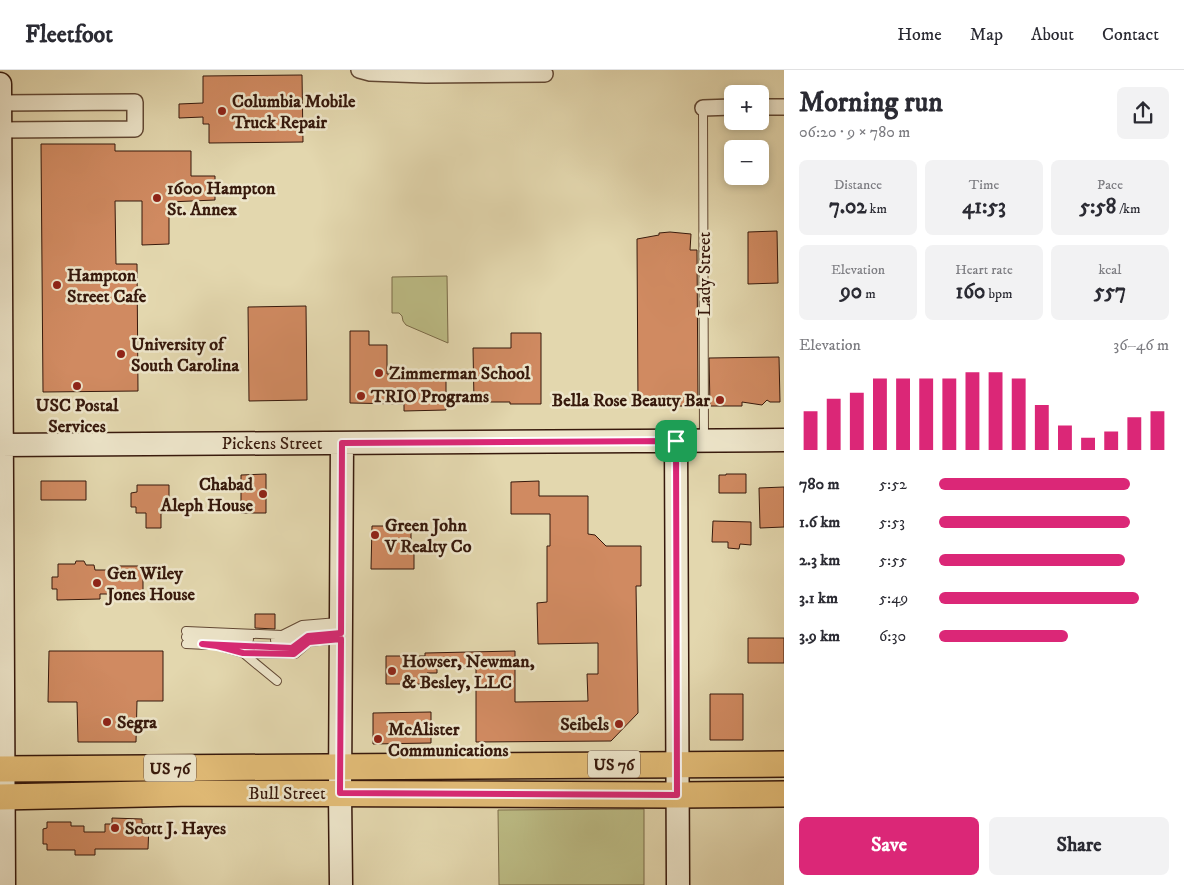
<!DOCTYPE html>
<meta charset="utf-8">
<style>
:root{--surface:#fff;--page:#f2f2f3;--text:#2b2b33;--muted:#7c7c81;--line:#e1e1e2;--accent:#db2777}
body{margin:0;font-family:"IM FELL DW Pica",serif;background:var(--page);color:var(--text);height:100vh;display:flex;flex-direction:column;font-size:19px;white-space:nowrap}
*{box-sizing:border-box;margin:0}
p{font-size:16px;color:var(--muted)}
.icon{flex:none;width:28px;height:28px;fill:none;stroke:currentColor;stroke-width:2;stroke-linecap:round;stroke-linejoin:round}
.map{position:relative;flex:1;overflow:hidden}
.sheet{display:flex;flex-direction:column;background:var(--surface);width:400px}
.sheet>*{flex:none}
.tools{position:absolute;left:724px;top:15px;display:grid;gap:10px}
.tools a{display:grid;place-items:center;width:45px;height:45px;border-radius:8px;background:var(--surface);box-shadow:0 2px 8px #0003;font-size:25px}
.pin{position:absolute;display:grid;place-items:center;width:42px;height:42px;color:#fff;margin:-21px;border-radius:10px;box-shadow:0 2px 8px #0006}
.round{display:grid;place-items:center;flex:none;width:52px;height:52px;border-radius:8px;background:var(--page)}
.summary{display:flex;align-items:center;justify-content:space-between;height:85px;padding:0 15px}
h1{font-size:28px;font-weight:800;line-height:38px}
.stats{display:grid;grid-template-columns:repeat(3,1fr);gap:8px;height:85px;padding:5px 15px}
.stats div{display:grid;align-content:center;border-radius:8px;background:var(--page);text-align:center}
.stats b{font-size:21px;font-weight:800}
.stats small{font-size:14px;font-weight:400}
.stats p{font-size:14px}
.chart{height:140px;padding:10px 15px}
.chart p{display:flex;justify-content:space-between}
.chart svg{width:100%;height:90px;margin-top:5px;stroke:var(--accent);stroke-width:6}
.primary-button{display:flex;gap:10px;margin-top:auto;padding:10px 15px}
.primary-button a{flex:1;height:58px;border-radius:8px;background:var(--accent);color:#fff;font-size:20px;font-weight:800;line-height:58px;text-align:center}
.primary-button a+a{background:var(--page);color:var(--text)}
ul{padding:0 15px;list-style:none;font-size:16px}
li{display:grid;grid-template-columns:80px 60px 1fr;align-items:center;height:38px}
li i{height:12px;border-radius:6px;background:var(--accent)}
header{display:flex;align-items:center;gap:30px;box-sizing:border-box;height:70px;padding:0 25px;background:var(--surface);border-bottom:1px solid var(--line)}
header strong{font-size:24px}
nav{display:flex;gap:28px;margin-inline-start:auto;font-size:18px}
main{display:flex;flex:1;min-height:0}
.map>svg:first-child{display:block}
.green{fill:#bcbc85;stroke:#7a6a48}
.building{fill:#d08a61;stroke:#37190c}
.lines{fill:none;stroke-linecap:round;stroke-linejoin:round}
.lane-casing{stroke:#624834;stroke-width:10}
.street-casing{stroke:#624834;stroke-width:18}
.secondary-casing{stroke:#37190c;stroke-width:25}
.primary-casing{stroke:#37190c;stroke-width:28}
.lane{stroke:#ede5ca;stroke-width:8}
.street{stroke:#ede5ca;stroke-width:15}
.secondary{stroke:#ede5ca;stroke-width:22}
.primary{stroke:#e2bc77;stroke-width:25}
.route-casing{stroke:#fff;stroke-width:10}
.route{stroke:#db2777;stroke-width:6}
.poi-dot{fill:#8f2418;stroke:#ede5ca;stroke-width:2}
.labels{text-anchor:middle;stroke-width:5;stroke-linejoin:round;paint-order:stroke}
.shield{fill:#ede5ca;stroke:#6e5645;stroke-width:1}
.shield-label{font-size:16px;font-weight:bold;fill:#37190c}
.poi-label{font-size:18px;font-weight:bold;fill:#37190c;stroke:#ede5ca;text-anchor:start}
.street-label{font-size:18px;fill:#37190c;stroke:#ede5ca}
</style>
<header>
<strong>Fleetfoot</strong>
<nav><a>Home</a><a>Map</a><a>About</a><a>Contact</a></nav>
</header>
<main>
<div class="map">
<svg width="784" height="815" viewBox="0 0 784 815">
<rect width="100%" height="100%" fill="#e3d7ae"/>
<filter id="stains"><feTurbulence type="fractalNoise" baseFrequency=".004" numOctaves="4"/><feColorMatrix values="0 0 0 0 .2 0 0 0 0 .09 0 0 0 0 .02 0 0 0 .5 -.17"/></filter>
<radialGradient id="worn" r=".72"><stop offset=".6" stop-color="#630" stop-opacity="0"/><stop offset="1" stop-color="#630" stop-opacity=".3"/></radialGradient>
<!-- green -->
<path class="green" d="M447,206L448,273L406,255L403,251L402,246L399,243H392V207Z
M644,739V815H499L498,740Z"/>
<!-- building -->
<path class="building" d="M302,5L303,72L209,73V54H203V47L179,48V34L203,33V6Z
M41,74H115V81H191V106H215V130L169,132V174L142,175V131H115L116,194H137L138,321L43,322Z
M777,161L778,213L748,214V162Z
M670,162L691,164L690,180H697L698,336H638L637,169L659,165V163Z
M306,236L307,330L249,331L248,237Z
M350,261H369V275H387V304H446V340L404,341V334L350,333Z
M511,263H541V334H510V332H474L473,278H511Z
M779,287L780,332H770L767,330L762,335L742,332V336H710L709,288Z
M266,404V443H241V405Z
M726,404H746V423H719V405H726Z
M41,411H86V430H41Z
M539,411V426H588V464L595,465L606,476H641V516H636L638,643L611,671L476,672V598H437V603H427V614H386V586H425V583L515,581V632L588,631L587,604H598V573L538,574L537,533L547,532V476H550V444H511V412Z
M137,415H169V429H164L163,443H161V458H146V443H136V437H131V423L137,422Z
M784,417V457L760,458L759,418Z
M713,451L751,452V475L740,474L739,479L728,478V472H712Z
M372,456H403V461H411V477H414V499H371Z
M76,491H84L86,495H94L95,500H119V496H143V528H124V524H100V529L57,530V519H52V507H58V494H75Z
M255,544H275V559L255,558Z
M748,568H784V593H748Z
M49,581H163V631H137L136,672H78L77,632H48Z
M710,624H743V670H710Z
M431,642V673L373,674V643Z
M112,748L142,749V754H149L148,779H95V785H75V780H47V774H43V759L47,758V752H71V756H84V762H105V754H112Z"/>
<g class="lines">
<defs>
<path id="lane" d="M703,38L704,368
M186,561L282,565L302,555L338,552
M186,567L249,569
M275,570H289L305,561L336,557
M186,574L207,575
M202,574L292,578L308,566L339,563
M225,578L243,583L277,611
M243,583L295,584L309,572L339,569"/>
<path id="street" d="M359,0L370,3L426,5L545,4
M0,33L135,32V59L0,60
M760,37H784
M703,38L732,37"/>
<path id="secondary" d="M0,14L4,815
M676,371L678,815
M0,375L784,370
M341,815L340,723L342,373"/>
<path id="primary" d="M0,699L784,694
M0,727L193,723L677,725L784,724"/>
</defs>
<!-- lane casing -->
<use href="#lane" class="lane-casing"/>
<!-- street casing -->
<use href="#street" class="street-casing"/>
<!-- secondary casing -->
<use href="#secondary" class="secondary-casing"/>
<!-- primary casing -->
<use href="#primary" class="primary-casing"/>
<!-- lane -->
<use href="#lane" class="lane"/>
<!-- street -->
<use href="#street" class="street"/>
<!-- secondary -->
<use href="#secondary" class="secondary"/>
<!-- primary -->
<use href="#primary" class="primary"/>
</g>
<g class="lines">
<defs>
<path id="route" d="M676,371L677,725L340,723L341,569L309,572L294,584L243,583L217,576L202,574L292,578L308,566L341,563L342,373Z"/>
</defs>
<!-- route casing -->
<use href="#route" class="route-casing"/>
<!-- route -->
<use href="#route" class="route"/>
</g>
<!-- markers -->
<g class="poi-dot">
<circle cx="222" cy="41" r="5"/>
<circle cx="157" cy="128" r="5"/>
<circle cx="57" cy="215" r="5"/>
<circle cx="121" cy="284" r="5"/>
<circle cx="379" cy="303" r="5"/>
<circle cx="77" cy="316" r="5"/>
<circle cx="361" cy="326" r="5"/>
<circle cx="720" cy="330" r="5"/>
<circle cx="263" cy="424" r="5"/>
<circle cx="375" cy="465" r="5"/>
<circle cx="97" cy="513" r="5"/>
<circle cx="392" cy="601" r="5"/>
<circle cx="107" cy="652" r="5"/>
<circle cx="619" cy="654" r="5"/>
<circle cx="378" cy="669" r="5"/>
<circle cx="115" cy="758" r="5"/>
</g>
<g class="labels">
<!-- shield labels -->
<g class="shield">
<rect x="588" y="680.5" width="52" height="27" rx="4"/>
<rect x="144" y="684.5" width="52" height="27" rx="4"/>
</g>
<g class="shield-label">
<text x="614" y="700">US 76</text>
<text x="170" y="704">US 76</text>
</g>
<!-- poi labels -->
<g class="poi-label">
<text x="232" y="37">Columbia Mobile<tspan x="232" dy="21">Truck Repair</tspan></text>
<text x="167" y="124">1600 Hampton<tspan x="167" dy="21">St. Annex</tspan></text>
<text x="67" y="211">Hampton<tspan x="67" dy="21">Street Cafe</tspan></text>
<text x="131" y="280">University of<tspan x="131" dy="21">South Carolina</tspan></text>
<text x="389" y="309">Zimmerman School</text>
<text x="371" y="332">TRIO Programs</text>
<text x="710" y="336" text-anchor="end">Bella Rose Beauty Bar</text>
<text x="77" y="341" text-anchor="middle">USC Postal<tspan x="77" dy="21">Services</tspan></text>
<text x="253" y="420" text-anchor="end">Chabad<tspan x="253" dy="21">Aleph House</tspan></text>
<text x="385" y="461">Green John<tspan x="385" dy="21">V Realty Co</tspan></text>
<text x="107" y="509">Gen Wiley<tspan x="107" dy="21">Jones House</tspan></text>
<text x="402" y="597">Howser, Newman,<tspan x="402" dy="21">&amp; Besley, LLC</tspan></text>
<text x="117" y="658">Segra</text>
<text x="609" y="660" text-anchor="end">Seibels</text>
<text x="388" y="665">McAlister<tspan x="388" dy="21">Communications</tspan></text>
<text x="125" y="764">Scott J. Hayes</text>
</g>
<!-- street labels -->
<g class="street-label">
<text transform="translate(704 204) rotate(-90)" y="6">Lady Street</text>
<text x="272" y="379">Pickens Street</text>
<text x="287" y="729">Bull Street</text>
</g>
</g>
<rect width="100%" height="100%" filter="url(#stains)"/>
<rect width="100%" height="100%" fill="url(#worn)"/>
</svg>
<div class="tools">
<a>+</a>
<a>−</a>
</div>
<div class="pin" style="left:676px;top:371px;background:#1e9e55"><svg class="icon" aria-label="arrive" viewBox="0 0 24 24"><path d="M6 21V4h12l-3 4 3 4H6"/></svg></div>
</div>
<section class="sheet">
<div class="summary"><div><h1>Morning run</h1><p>06:20 · 9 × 780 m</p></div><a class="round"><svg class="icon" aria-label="share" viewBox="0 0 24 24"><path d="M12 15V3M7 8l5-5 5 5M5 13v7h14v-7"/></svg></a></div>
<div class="stats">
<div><p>Distance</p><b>7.02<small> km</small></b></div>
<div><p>Time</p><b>41:53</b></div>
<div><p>Pace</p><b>5:58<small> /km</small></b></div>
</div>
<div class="stats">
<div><p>Elevation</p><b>90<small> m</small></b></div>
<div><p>Heart rate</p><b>160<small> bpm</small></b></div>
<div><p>kcal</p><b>557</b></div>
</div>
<div class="chart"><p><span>Elevation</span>36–46 m</p>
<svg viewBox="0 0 160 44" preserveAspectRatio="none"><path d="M5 44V25M15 44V19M25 44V16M35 44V9M45 44V9M55 44V9M65 44V9M75 44V6M85 44V6M95 44V9M105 44V22M115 44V32M125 44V38M135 44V35M145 44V28M155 44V25"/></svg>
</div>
<ul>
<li><b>780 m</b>5:52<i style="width:83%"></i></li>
<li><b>1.6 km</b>5:53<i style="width:83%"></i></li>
<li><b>2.3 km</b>5:55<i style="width:81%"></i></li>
<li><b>3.1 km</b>5:49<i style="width:87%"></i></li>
<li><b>3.9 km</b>6:30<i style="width:56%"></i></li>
</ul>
<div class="primary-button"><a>Save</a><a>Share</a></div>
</section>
</main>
